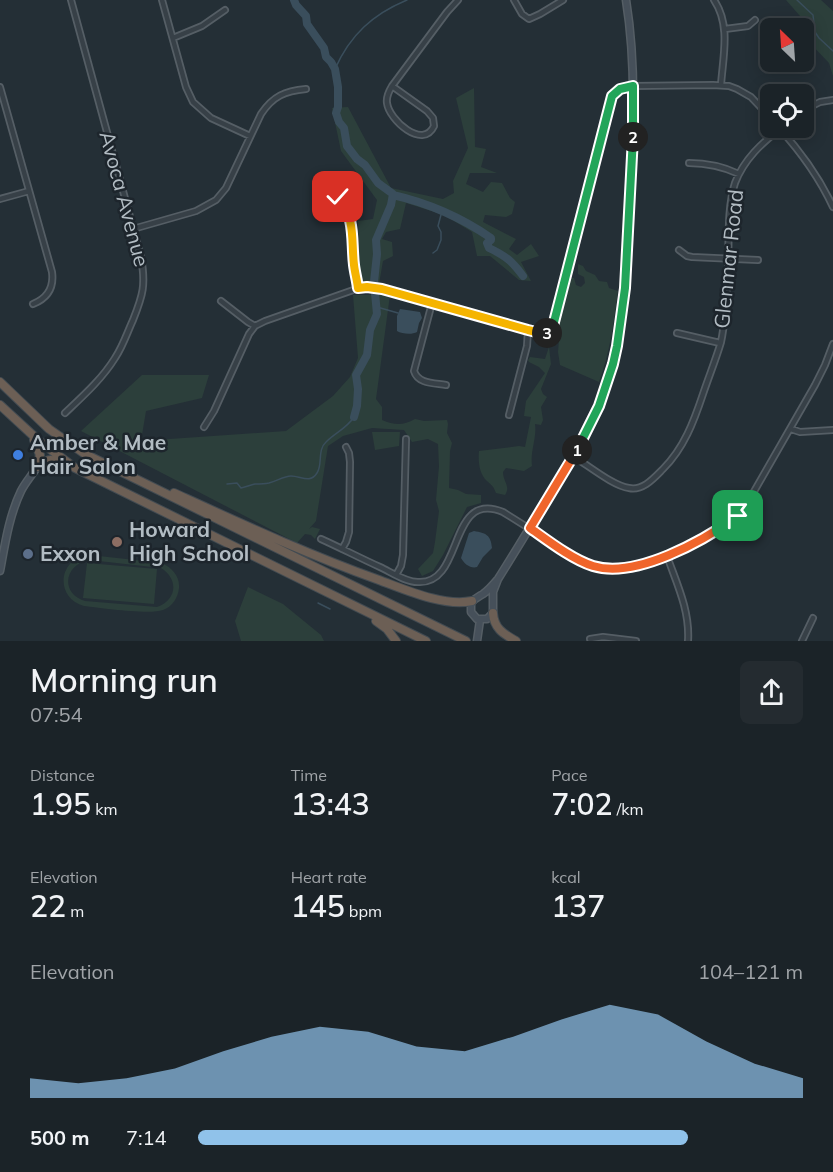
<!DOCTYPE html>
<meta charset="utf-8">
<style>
:root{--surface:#1b2328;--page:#242b30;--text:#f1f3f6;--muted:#a0a4a8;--line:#394045;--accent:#90c2ea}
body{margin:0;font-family:Mulish,sans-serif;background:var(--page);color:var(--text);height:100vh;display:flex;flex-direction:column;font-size:22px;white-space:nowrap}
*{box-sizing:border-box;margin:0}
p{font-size:20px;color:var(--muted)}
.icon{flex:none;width:33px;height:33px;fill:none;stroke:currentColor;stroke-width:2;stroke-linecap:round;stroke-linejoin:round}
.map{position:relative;height:641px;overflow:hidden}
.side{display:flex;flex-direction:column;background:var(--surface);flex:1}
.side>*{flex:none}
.needle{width:39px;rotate:335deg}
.buttons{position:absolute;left:760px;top:18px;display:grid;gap:12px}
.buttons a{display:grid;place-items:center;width:54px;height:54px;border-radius:9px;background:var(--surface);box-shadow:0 3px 15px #0003,0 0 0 2px var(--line);font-size:30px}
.pin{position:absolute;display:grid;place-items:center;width:51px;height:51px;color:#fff;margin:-26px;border-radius:12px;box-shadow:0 3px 9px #0006}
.km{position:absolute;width:30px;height:30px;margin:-15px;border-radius:50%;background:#222;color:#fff;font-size:16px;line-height:30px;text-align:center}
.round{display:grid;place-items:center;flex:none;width:63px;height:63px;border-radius:9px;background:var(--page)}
.overview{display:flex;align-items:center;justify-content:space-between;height:102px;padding:0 30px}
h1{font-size:33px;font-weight:600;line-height:45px}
.figures{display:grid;grid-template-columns:repeat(3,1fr);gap:9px;height:102px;padding:6px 30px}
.figures div{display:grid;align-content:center}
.figures b{font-size:30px;font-weight:600}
.figures small{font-size:16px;font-weight:400}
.figures p{font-size:16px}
.chart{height:168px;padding:12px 30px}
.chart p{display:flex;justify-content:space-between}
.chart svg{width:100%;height:108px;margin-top:6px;fill:var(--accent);opacity:.7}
ul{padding:0 30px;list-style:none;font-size:20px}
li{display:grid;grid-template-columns:96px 72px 1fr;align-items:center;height:45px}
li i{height:15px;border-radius:8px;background:var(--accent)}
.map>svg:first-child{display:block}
.green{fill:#2c3f3b;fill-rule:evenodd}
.water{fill:#3a4e5c}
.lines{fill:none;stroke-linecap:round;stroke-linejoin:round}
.stream{stroke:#3a4e5c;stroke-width:1.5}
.river{stroke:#3a4e5c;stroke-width:8}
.street-casing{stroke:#555e65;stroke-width:8}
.secondary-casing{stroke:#555e65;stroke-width:9}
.highway-casing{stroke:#424b52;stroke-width:10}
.street{stroke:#374047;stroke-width:4.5}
.secondary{stroke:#46505a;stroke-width:6}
.highway{stroke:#6c5f55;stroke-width:8}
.split-1-casing{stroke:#fff;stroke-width:12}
.split-2-casing{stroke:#fff;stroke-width:12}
.split-3-casing{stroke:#fff;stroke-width:12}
.split-4-casing{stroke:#fff;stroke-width:12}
.split-1{stroke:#f0652b;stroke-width:8}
.split-2{stroke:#22a559;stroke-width:8}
.split-3{stroke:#22a559;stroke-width:8}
.split-4{stroke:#f5b400;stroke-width:8}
.shop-dot{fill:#3f7fe0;stroke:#1d252c;stroke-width:2}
.education-dot{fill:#8d6e63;stroke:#1d252c;stroke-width:2}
.service-dot{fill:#5c6f8a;stroke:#1d252c;stroke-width:2}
.labels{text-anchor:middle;stroke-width:5;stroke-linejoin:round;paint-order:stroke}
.street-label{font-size:21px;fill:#b2bcc3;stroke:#1d252c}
.poi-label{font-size:21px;font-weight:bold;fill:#b2bcc3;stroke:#1d252c;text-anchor:start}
</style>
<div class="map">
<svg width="833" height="641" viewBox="0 0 833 641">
<rect width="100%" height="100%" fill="#242f36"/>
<!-- green -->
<path class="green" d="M786,0H821L833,11V76L829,63L804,37V28H795L794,27L800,16Z
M474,88L475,147L486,149L481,167L497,173H470L466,184L483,192L491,182L502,183L510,198L515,202L512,214L506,217L485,215L483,222L516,239L509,249L517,255L531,244L539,256L521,262L531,281L519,280L490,256H477L472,232L444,215L406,203L400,229L386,232L382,239L392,242L393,256L383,261L379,284L360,283L358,221L373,219L377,200L341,151L332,108L348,107L391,188L443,199L454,193L453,181L468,148L456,98Z
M578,264L583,266L586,271L595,275L599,281L607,282L609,288L618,291C614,322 610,352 599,382L560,365L558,352L559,340L556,326L568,278H574L576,285L581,287L585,283L584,277L578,274Z
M353,295H390L376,399L382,407V420C394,425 403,426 415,419L424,421L447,420L448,424L447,433L452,443L450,451L449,488L458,490L466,494L481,495V503L467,507L443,555L433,571L422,576L418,569L433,553L435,542L439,511L436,500L439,466L438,444L428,439L412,442L404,430L372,428L343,436L328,446L316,521L309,529L312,527L320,529L315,539L311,535L305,534L297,543L81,431L142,375H209L202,398L146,411L141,441L286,431L333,396L350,377L358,358Z
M549,347L551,364L541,389L543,394L547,397L541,407L543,420L541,425L535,424C537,438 530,451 532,466L524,471L506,468L503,472C503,482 511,486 505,495L496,493C493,485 492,486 487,481C479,474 478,461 479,451L519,446L525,447L531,417L524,416L526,401L545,373L539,367L529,362L528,360L530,357L545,359Z
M372,432H400L399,446L375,450Z
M90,555L162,563C172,568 180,576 179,588C178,598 172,607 163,610C150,615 101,608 84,606C54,598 58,557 90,555ZM90,560L161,568C179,579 177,600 157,607L85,601C59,593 65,563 90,560Z
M87,563L157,569L154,604L83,598Z
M248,587L283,604L321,635L324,641H241L235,621Z"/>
<!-- water -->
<path class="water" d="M400,309L420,312L422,318L419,323L417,332C412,335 402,334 397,331V316Z
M474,531C486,533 491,535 492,548L483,557L477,567C471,569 464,564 461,558L469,533Z"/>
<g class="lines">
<!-- stream -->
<path class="stream" d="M797,0L813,15L815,32L819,38L833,51
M335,69C350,35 373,14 407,0
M433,253L437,250L441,240V232L438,226L442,211
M377,307L398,313
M227,484L237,483L241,488C246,487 251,485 255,484C260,484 264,484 269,483C277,481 284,476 291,476C301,476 310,484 317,473C323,464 317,450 326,442C335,433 347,428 354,417
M318,603L330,609"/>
<!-- river -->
<path class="river" d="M294,0L296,5L306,16L307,24L324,48L326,57L331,62L335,69L338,87V107L336,113L339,122L344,128L347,146L357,159L365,165L378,183L393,194L391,205L376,240L377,254L374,282
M393,195C428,203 462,218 491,238V240L487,243L489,248C506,256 512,261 523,276
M354,417L357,406L358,389L356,375L367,355L370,330L377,314L375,293"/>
<defs>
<path id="street" d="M162,0L186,87L193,102L211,118L250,136
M514,0L522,14L529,19L540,14L563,0
M714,0C731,25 723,56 721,85
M725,29L748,26L755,20
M173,38L202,26L225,10
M392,86L427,111L433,118L434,126C423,150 389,120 387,103C386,97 389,91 392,86L447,12L458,0
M0,87L52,272C54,287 48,298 33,304
M804,110L820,102L833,100
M779,128C801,152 819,177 833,207
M689,163C708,163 722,166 739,174
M326,193C358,198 351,241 354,265C355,273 357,280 359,288
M0,199L29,191
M133,229L196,211L216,200L226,188L261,114C273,96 285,91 306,89
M679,250L687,256L692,257L758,260
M221,301L248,322L255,326
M432,303L414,371C418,384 434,383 446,385
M677,333L720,343
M65,413C83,396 102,379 115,358C123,346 127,333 133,320C143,295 146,285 141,257L71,0
M509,415L527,346L528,330
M204,427L214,411L249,334L255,326L265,321L359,288L374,287L382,289L528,330L540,333H548L553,326L610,103C614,91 621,88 633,86L713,85L729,86L737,89L751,97L771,118
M791,429L800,432L833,430
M574,457C588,465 613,486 629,488C643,491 654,478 663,469C684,448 694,421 703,394C709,376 716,359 721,342C726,318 727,293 728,269C729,243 727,207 735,183C744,159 762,143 781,128
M321,539C341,548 360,558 380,567C391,572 405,582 418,582C465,585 447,489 503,512L581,561C616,582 670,556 702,539C717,531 733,522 744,509L815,385L825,365L833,344
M342,549L346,542L349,532L350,462L349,453L346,447
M667,556C677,584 690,611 688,641
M396,575L401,566L403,555L406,439
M590,639L603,637L636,641
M802,641L813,618"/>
<path id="secondary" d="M0,571C5,544 9,516 21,491C25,483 32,475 37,467
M498,579L493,592V613L487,619H477L471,612V603C475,598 478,597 483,594C489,590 493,585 498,579C517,549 536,517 555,486C571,461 587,435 598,406C625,340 626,275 629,205C633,136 637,68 626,0
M477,641L480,620"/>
<path id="highway" d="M0,382L49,429L85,454L466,641
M0,405L38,440L75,468L426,641
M34,440L40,455L37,465
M37,467C46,459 51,458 62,463
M174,493C242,524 309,555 379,580C406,590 444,607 472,601
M493,613C494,629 504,634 516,641
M376,621L387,629L396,641"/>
</defs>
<!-- street casing -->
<use href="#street" class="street-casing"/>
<!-- secondary casing -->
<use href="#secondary" class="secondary-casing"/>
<!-- highway casing -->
<use href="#highway" class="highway-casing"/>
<!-- street -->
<use href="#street" class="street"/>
<!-- secondary -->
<use href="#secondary" class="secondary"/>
<!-- highway -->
<use href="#highway" class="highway"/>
</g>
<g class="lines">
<defs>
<path id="split-1" d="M577,450L530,528C547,540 573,560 593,566C636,579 703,541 738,516"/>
<path id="split-2" d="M577,450L599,406L613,364L617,346L625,288L633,137"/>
<path id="split-3" d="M547,333L553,326L612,96L620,89L633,86V137"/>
<path id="split-4" d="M338,197C356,219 351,239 354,265C355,273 357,280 358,288L367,287L382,289L528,330L540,333H547"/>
</defs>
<!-- split-1 casing -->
<use href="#split-1" class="split-1-casing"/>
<!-- split-2 casing -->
<use href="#split-2" class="split-2-casing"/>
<!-- split-3 casing -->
<use href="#split-3" class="split-3-casing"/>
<!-- split-4 casing -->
<use href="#split-4" class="split-4-casing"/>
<!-- split-1 -->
<use href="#split-1" class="split-1"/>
<!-- split-2 -->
<use href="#split-2" class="split-2"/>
<!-- split-3 -->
<use href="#split-3" class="split-3"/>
<!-- split-4 -->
<use href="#split-4" class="split-4"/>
</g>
<!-- markers -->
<circle class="shop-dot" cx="18" cy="455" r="6"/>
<circle class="education-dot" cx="117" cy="542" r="6"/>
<circle class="service-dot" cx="28" cy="554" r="6"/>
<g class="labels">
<!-- street labels -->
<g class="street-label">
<text transform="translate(124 199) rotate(75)" y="7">Avoca Avenue</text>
<text transform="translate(729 259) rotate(-84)" y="7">Glenmar Road</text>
</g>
<!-- poi labels -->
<g class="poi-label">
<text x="30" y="450">Amber &amp; Mae<tspan x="30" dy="24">Hair Salon</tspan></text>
<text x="129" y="537">Howard<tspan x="129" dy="24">High School</tspan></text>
<text x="40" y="561">Exxon</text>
</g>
</g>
</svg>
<div class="buttons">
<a><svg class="needle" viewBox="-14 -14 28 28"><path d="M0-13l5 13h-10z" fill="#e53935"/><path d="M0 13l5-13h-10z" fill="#a0a4a8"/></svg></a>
<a><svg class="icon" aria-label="locate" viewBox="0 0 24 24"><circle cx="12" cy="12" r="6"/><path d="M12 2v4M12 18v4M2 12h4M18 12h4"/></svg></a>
</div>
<div class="pin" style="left:738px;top:516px;background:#1e9e55"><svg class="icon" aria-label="arrive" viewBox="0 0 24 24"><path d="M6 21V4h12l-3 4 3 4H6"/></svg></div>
<div class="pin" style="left:338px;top:197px;background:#d93025"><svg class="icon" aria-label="check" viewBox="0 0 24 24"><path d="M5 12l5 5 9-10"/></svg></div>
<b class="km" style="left:577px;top:450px">1</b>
<b class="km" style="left:633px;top:137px">2</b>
<b class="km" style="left:547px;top:333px">3</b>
</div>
<section class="side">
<div class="overview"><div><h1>Morning run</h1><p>07:54</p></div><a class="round"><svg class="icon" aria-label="share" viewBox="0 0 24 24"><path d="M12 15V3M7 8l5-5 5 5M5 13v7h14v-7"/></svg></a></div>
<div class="figures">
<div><p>Distance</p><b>1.95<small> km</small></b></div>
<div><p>Time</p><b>13:43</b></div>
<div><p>Pace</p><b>7:02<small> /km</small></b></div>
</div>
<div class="figures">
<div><p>Elevation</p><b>22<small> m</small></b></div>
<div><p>Heart rate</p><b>145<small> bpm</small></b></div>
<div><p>kcal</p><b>137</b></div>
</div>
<div class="chart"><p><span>Elevation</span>104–121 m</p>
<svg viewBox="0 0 160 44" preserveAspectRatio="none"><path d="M0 44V36L10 38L20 36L30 32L40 25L50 19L60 15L70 17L80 23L90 25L100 19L110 12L120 6L130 10L140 21L150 30L160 36V44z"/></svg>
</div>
<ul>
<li><b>500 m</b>7:14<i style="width:81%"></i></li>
</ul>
</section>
